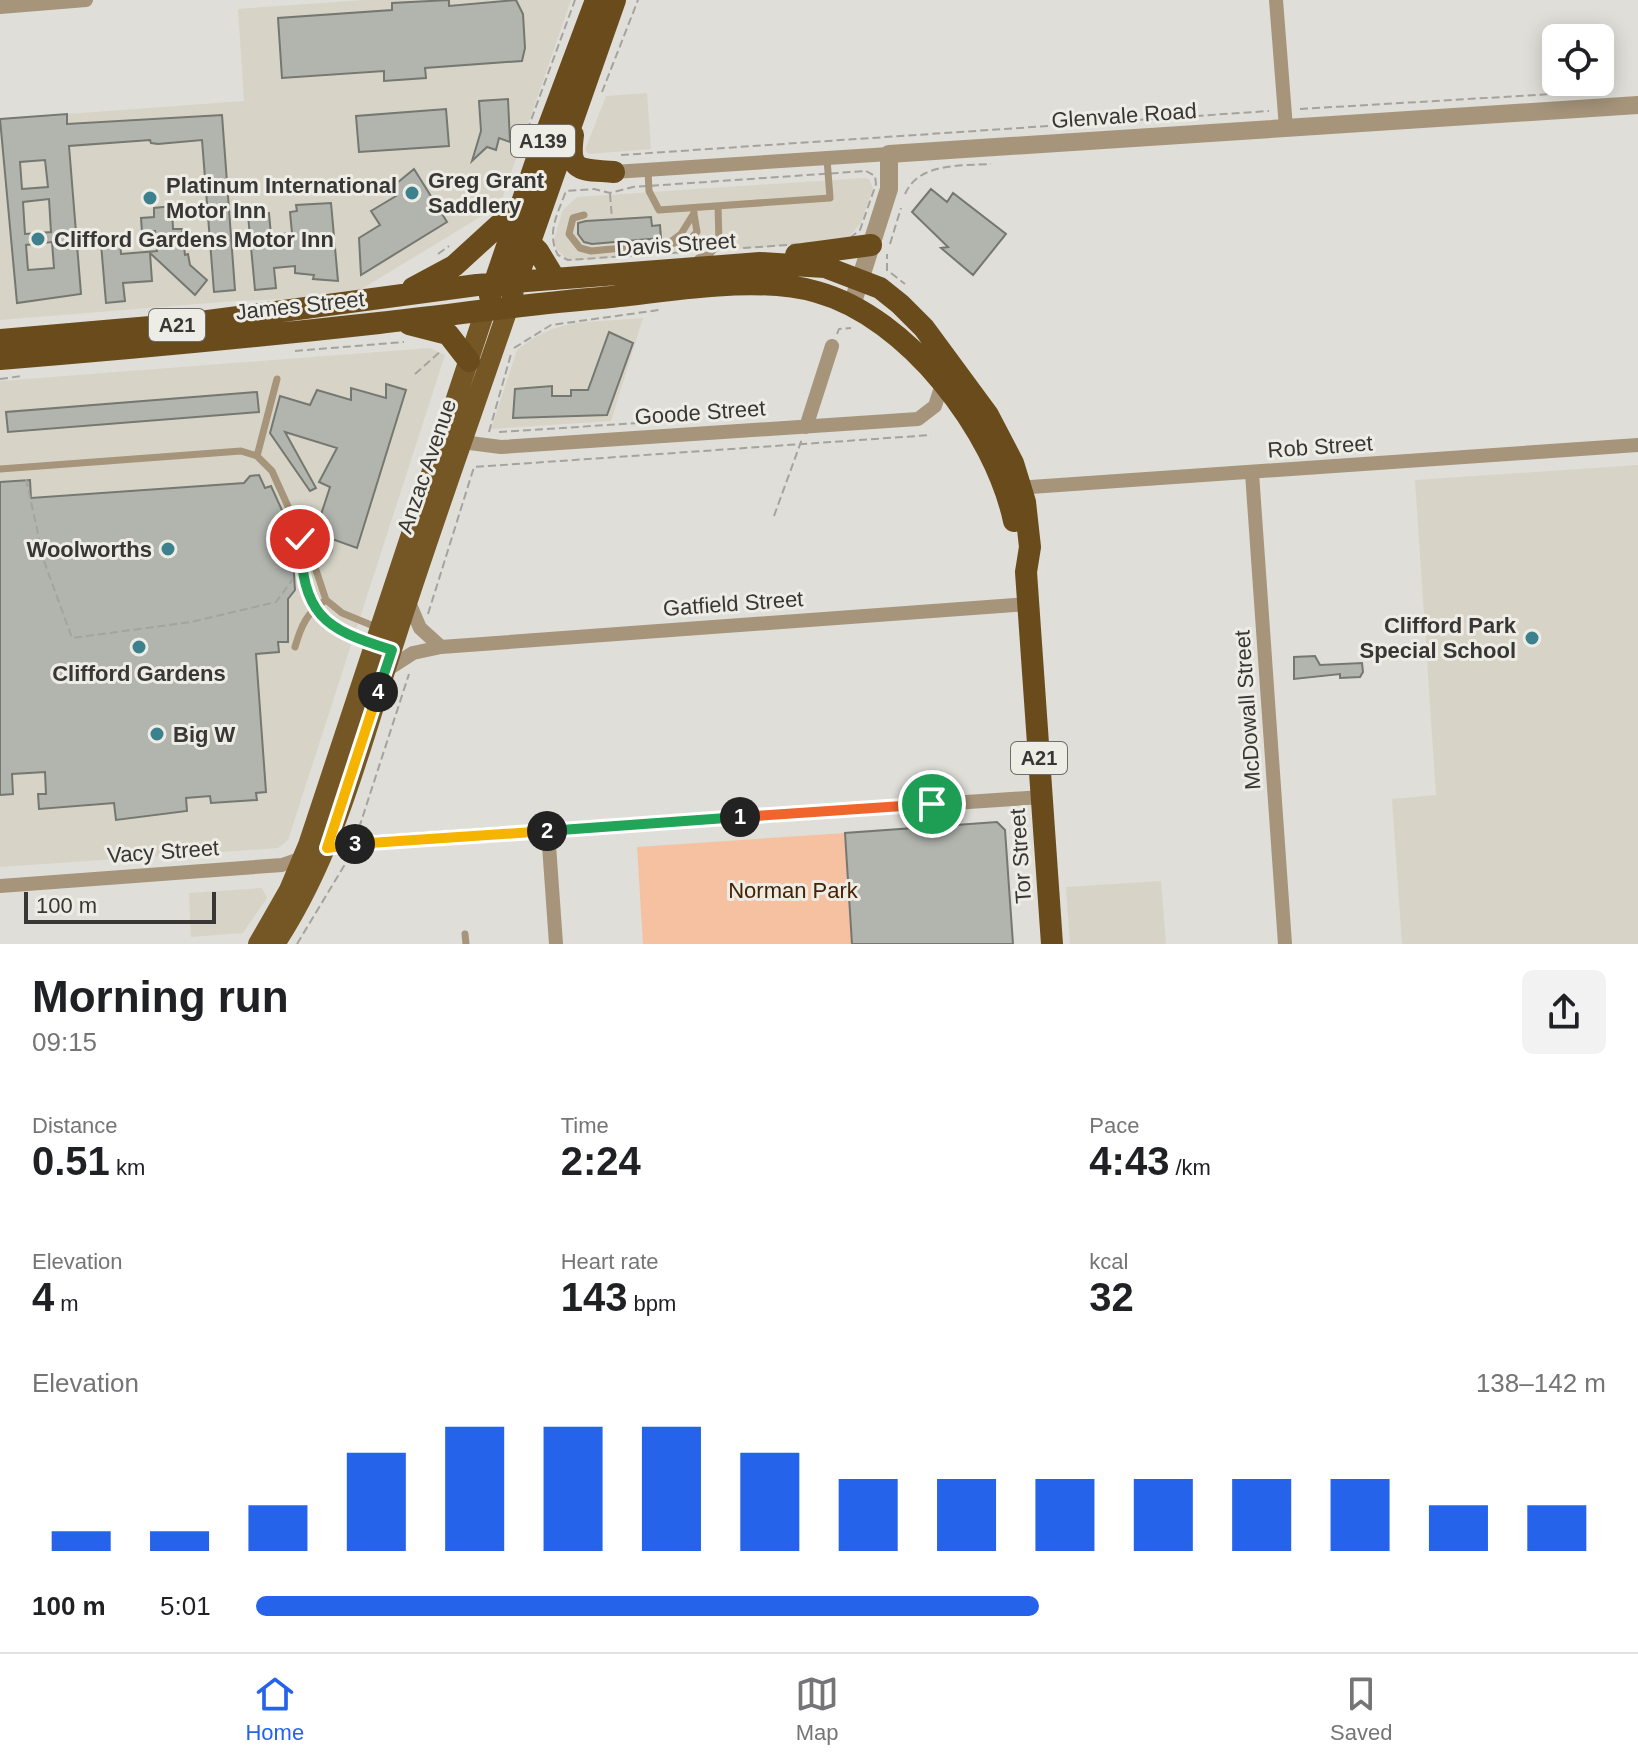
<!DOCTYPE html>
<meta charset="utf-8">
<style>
:root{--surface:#fff;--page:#f2f2f2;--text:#202124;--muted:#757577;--line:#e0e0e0;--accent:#2563eb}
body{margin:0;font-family:Helvetica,sans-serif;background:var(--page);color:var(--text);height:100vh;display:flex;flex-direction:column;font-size:30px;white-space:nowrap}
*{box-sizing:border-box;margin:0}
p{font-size:26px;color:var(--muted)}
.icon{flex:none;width:44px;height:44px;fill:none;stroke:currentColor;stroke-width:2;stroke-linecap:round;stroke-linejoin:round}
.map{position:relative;height:944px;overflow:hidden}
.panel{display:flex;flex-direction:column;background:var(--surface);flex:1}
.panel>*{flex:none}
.buttons{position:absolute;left:1542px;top:24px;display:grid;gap:16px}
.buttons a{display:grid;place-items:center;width:72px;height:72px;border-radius:12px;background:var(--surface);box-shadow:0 4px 20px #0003;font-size:40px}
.scale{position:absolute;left:24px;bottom:20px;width:192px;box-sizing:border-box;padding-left:8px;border:4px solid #383735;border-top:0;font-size:22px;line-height:28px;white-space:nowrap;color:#383735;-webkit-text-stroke:6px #edece5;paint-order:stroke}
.pin{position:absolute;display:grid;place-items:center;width:68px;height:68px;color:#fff;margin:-34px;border:4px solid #fff;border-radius:50%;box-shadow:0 2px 8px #0007}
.km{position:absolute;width:40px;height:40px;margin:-20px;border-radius:50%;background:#222;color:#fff;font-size:22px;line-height:40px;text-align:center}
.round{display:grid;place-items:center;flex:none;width:84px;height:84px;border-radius:12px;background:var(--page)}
.headline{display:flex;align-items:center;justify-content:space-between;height:136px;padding:0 32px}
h1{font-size:44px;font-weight:700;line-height:60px}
.metrics{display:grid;grid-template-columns:repeat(3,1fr);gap:12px;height:136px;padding:8px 32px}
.metrics div{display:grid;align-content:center}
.metrics b{font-size:40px;font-weight:700}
.metrics small{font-size:22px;font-weight:400}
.metrics p{font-size:22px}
.chart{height:224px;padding:16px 32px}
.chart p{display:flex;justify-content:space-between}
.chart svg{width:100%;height:144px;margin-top:8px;stroke:var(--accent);stroke-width:6}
ul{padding:0 32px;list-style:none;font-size:26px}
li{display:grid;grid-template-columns:128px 96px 1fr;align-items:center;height:60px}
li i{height:20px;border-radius:10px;background:var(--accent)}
.tabs{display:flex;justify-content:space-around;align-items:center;height:112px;border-top:2px solid var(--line);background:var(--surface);font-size:22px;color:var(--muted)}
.tabs a{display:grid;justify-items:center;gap:4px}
.tabs .active{color:var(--accent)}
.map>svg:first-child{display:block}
.built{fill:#d7d4c7}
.green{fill:#f6c1a1}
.building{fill:#b2b4ae;stroke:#757771;stroke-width:2;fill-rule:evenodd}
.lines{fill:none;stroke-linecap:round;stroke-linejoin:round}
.path{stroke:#a4a39f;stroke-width:2;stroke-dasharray:8 4;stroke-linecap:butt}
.service{stroke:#a6947b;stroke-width:7}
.minor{stroke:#a6947b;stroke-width:14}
.tertiary{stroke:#a6947b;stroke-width:18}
.primary{stroke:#755625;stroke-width:20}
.trunk{stroke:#6a4c1c;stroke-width:22}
.split-1-casing{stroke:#fff;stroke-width:16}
.split-2-casing{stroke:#fff;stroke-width:16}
.split-3-casing{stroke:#fff;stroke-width:16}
.split-4-casing{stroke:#fff;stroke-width:16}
.split-5-casing{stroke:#fff;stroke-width:16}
.split-1{stroke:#f0652b;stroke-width:10}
.split-2{stroke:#22a559;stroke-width:10}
.split-3{stroke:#f5b400;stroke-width:10}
.split-4{stroke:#f5b400;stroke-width:10}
.split-5{stroke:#22a559;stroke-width:10}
.poi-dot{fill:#3d818f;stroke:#edece5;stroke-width:3}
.labels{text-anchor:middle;stroke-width:6;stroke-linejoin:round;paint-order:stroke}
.shield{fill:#edece5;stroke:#6e6d6a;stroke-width:2}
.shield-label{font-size:20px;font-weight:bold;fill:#383735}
.street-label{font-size:22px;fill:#383735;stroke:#edece5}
.poi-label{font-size:22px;font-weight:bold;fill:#383735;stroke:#edece5;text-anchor:start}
.park-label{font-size:22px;fill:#482102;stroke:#edece5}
</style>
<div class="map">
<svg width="1638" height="944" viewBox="0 0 1638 944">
<rect width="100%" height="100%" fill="#dfded8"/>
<!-- built -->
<path class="built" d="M364,0H571L500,205L360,290L314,298L235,301L0,320V119L244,101L238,9Z
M647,93L651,149L589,154L585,150L606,96Z
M864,178L869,179L873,188L861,223L847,239L836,242L569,261L556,249L554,239L563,210L577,197Z
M643,318L611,421L491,429L517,350L533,338L552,329L574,323Z
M430,348L445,355L288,840L278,848L0,867V381Z
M1638,465V944H1402L1392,799L1436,795L1415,480Z
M1161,881L1166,944H1070L1066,887Z
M262,888L267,898L243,933L191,937L189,893Z"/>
<!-- green -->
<path class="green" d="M845,833L852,944H643L637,847Z"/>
<!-- building -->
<path class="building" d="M449,0V6L516,0L523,14L525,48L522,61L425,68L426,78L384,81V71L282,78L278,18L392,10V3Z
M508,99L510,142L499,138L496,150L487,147L472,161L481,131L479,101Z
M446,109L449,146L359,152L356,116Z
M67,114V124L222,115L235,290L214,292L202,140L158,144L151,143L150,140L69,146L81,294L17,303L0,119ZM45,160L48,187L22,189L20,162ZM49,199L51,232L25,234L23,202ZM52,242L54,268L28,270L26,245Z
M414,169L447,222L361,275L359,238L380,225L371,211L396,196L391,188Z
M931,189L947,202L953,193L1006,234L973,275L941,248L948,247L912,212Z
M331,203L338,281L313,279L314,275L295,273V266L274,268L276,288L255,290L248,215L269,213L271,235L292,233L290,212L297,211L296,205Z
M172,206L173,229H182L185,255L188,254L190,265L207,280L195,295L150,253L152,281L123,283L125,301L106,303L101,244L120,242L121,254L157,251L155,231L142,232L141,218L154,217V208Z
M651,217L652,226L660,225L661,238L592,244L584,242L578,234V223L586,221Z
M609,332L633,343L607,415L513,418L515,389L552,386V396H571V390H588Z
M386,384L406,390L357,548L315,533L330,487L319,482L337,448L285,432L316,488L310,491L270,433L280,396L310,405L317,390L351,400V388L386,398Z
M257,392L259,412L8,432L6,412Z
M259,475L265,488L271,486L291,530L295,590L288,599V642H278L279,652L256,654L266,792L256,793L257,800L211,803L210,796L186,798L187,811L116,820L114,803L39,809L38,794H46L45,772L12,774L13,794L0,795V482L30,480L31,498L244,483L250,476Z
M1315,656L1320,665L1362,663L1363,672L1360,677L1340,678V674L1294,679V657Z
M997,822L1005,830L1013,944H852L845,833Z"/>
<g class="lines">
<!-- path -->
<path class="path" d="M602,92L638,0
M1300,109L1553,94
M519,153L575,0
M621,155L1269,111
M866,171L875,176L876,184L860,230L846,241L568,260L558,255C546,233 558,213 566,191L594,189L610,193L633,187Z
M610,194L612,219
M905,194C919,162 962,166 991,164
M890,244L901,208
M438,254L449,246
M887,271V254
M891,273L905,284
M837,334L839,329L851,328
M514,348L551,325L659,310
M295,351L404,342
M415,374L441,351
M0,379L22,376
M489,432L511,354
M499,432L655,422
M26,479L44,561L72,638L191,622L276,602L293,579
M774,516L802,439
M428,614L474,467L931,435
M359,828L409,674
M297,944L350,856"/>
<!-- service -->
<path class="service" d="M648,171L649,191L659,210L830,198L827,159
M584,215L573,218L569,234L580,248L591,251L687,242L697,232L694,214
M669,243L681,234L694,213
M698,258L710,254L719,243L718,206
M257,456L277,379
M0,469L241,451L257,456L272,471L314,564L326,600L342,613L376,627
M300,543C303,600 315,624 371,644
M301,568L314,564L329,551
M295,647C301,626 307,612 326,600
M465,934L466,944"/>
<!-- minor -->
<path class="minor" d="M1276,0L1286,128
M0,7L86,0
M614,172L889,154
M806,427L832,346
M454,441L501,447L918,419L935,406L942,384
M1252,473L1285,944
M1016,488L1638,445
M408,600L420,628L441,647
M385,671L413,653L441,647L1028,604
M548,831L556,944
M0,886L282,865L343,844L1042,797"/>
<!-- tertiary -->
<path class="tertiary" d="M852,305L889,189V154L1638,105"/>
<!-- primary -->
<path class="primary" d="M258,944L289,890L308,845L486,308
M275,944C336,852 361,743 395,640C431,528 471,417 509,306"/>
<!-- trunk -->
<path class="trunk" d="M573,135C568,174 580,169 614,172
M528,241L538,251L555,279
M796,255L871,245
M413,288L454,266L499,225L518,214
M512,293L615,0
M490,296L542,144L596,0
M409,324L448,334L469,361
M0,340L185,324L477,285L760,263L825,267L880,288L900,304L924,328L988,415L1013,463L1025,502L1030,547L1026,572L1052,944
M0,359C126,349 253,337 379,323C453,315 526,304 601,298C665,292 756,274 817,292C908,317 995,431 1014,521"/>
</g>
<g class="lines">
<defs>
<path id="split-1" d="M740,817L932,804"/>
<path id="split-2" d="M547,831L740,817"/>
<path id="split-3" d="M355,844L547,831"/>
<path id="split-4" d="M355,844L327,848L378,692"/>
<path id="split-5" d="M300,539C303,614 322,629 392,650L378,692"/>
</defs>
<!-- split-1 casing -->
<use href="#split-1" class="split-1-casing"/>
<!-- split-2 casing -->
<use href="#split-2" class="split-2-casing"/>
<!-- split-3 casing -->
<use href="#split-3" class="split-3-casing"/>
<!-- split-4 casing -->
<use href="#split-4" class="split-4-casing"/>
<!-- split-5 casing -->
<use href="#split-5" class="split-5-casing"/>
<!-- split-1 -->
<use href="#split-1" class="split-1"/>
<!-- split-2 -->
<use href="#split-2" class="split-2"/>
<!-- split-3 -->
<use href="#split-3" class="split-3"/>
<!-- split-4 -->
<use href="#split-4" class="split-4"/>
<!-- split-5 -->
<use href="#split-5" class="split-5"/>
</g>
<!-- markers -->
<g class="poi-dot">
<circle cx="412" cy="193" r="8"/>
<circle cx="150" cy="198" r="8"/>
<circle cx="38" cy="239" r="8"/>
<circle cx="168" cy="549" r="8"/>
<circle cx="1532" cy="638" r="8"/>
<circle cx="139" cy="647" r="8"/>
<circle cx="157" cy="734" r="8"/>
</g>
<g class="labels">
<!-- shield labels -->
<g class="shield">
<rect x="511" y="125" width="64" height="32" rx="6"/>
<rect x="149" y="309" width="56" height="32" rx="6"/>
<rect x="1011" y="742" width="56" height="32" rx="6"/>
</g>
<g class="shield-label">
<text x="543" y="148">A139</text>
<text x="177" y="332">A21</text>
<text x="1039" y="765">A21</text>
</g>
<!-- street labels -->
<g class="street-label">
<text transform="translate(1124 115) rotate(-4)" y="8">Glenvale Road</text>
<text transform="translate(676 244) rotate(-4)" y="8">Davis Street</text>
<text transform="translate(300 305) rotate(-6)" y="8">James Street</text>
<text transform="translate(700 412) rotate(-4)" y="8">Goode Street</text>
<text transform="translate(1320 446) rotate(-4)" y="8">Rob Street</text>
<text transform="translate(426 466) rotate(-71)" y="8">Anzac Avenue</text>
<text transform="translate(733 603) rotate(-4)" y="8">Gatfield Street</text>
<text transform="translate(1247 710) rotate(-94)" y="8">McDowall Street</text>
<text transform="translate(163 851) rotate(-4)" y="8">Vacy Street</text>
<text transform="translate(1020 856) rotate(-94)" y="8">Tor Street</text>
</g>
<!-- poi labels -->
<g class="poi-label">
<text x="428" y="188">Greg Grant<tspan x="428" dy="25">Saddlery</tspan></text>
<text x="166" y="193">Platinum International<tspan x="166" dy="25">Motor Inn</tspan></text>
<text x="54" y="247">Clifford Gardens Motor Inn</text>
<text x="152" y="557" text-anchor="end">Woolworths</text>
<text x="1516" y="633" text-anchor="end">Clifford Park<tspan x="1516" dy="25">Special School</tspan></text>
<text x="139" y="681" text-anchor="middle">Clifford Gardens</text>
<text x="173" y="742">Big W</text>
</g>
<!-- park labels -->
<g class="park-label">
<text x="793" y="898">Norman Park</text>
</g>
</g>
</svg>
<div class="buttons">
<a><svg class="icon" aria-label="locate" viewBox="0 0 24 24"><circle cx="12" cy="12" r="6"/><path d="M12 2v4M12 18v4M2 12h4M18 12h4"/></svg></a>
</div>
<div class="scale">100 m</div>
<div class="pin" style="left:932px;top:804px;background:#1e9e55"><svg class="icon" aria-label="arrive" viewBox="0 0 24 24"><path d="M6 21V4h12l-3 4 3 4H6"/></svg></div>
<div class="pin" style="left:300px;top:539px;background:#d93025"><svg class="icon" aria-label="check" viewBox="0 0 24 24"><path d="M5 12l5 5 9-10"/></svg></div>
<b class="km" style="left:740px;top:817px">1</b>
<b class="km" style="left:547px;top:831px">2</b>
<b class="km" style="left:355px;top:844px">3</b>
<b class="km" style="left:378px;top:692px">4</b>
</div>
<section class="panel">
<div class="headline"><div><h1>Morning run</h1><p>09:15</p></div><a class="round"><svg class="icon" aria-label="share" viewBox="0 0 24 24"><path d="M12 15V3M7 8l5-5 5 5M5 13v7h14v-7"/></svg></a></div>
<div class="metrics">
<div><p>Distance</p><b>0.51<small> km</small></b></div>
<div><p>Time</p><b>2:24</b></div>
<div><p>Pace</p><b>4:43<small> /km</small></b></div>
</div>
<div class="metrics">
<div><p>Elevation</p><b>4<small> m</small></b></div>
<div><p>Heart rate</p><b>143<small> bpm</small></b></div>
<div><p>kcal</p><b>32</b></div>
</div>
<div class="chart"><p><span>Elevation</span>138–142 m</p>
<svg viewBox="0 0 160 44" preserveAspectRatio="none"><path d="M5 44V38M15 44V38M25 44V30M35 44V14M45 44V6M55 44V6M65 44V6M75 44V14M85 44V22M95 44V22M105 44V22M115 44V22M125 44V22M135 44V22M145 44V30M155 44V30"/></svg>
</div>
<ul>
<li><b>100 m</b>5:01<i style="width:58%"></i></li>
</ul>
</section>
<nav class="tabs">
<a class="active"><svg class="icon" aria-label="home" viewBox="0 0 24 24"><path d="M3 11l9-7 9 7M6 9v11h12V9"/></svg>Home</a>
<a><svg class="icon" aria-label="map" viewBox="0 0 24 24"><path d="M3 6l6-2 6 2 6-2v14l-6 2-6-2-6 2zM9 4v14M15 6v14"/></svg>Map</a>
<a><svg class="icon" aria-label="saved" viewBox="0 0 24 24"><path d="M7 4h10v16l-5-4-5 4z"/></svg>Saved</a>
</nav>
